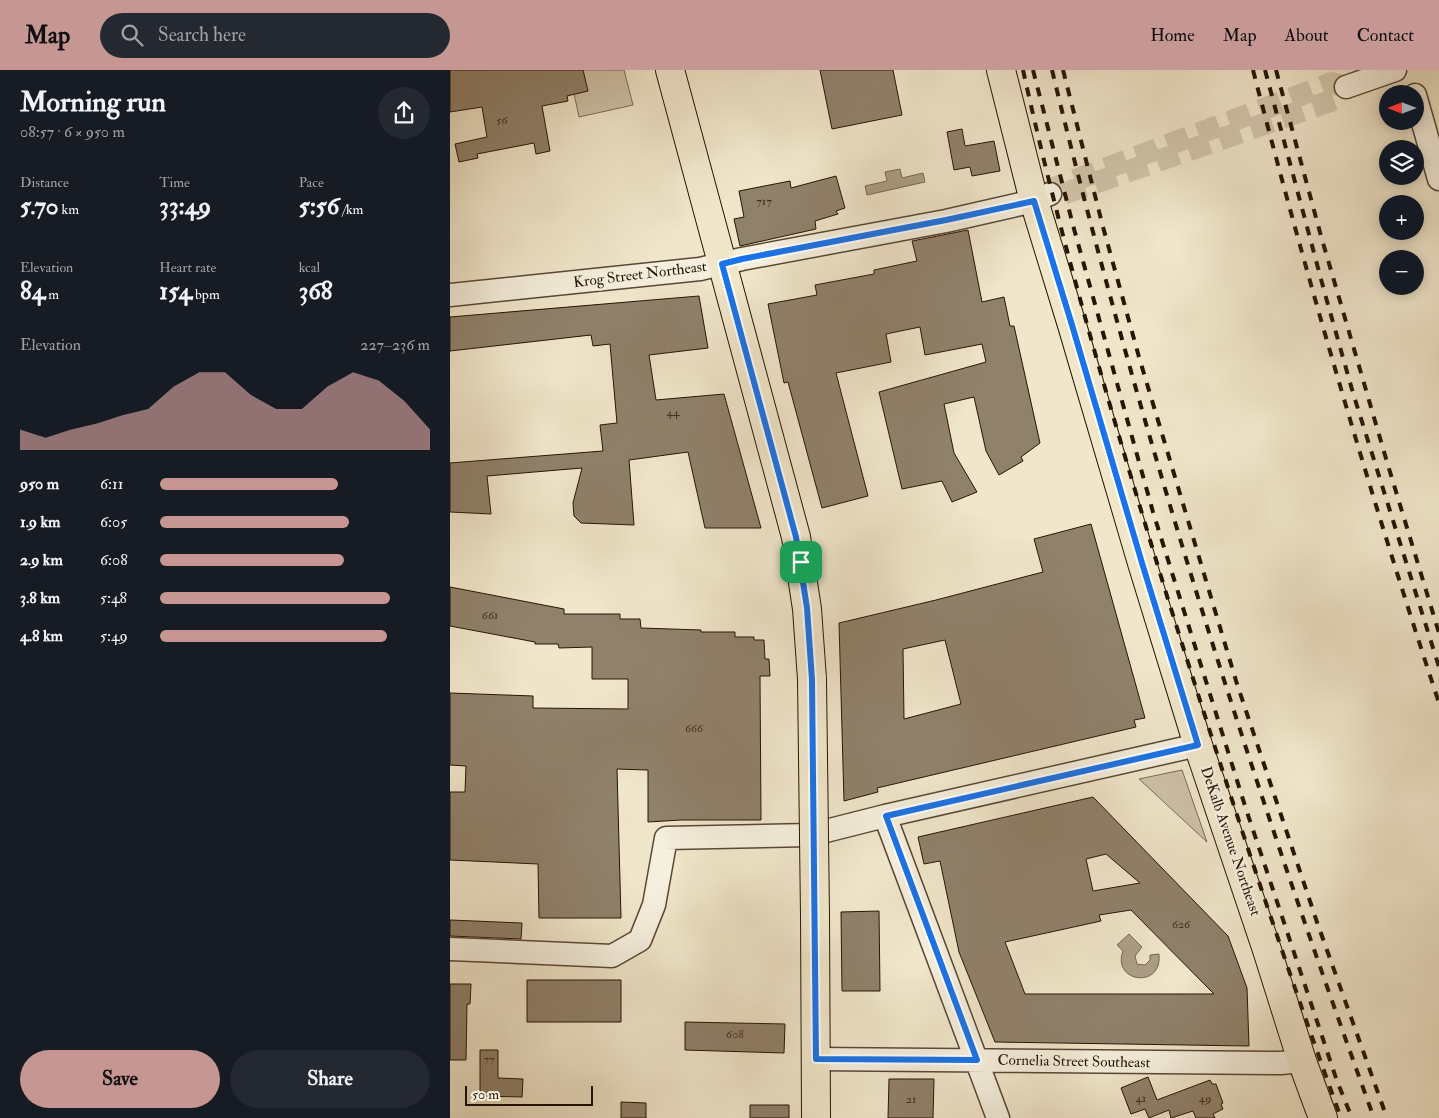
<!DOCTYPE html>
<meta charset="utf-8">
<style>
:root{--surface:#171b24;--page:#242831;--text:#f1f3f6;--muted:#9ea1a6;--accent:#c59692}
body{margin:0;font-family:"IM FELL Double Pica",serif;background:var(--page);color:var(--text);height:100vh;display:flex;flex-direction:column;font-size:19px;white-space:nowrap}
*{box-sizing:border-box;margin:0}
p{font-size:16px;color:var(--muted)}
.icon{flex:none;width:28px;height:28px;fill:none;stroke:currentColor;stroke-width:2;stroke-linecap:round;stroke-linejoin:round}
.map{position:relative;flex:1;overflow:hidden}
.panel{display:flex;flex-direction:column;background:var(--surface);width:450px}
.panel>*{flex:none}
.needle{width:32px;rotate:270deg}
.fabs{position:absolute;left:929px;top:15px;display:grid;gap:10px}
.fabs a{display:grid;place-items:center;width:45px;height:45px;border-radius:50%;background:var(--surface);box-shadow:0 2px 12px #0003;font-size:25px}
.scale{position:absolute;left:15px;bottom:12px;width:128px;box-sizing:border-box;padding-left:5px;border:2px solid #271404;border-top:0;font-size:14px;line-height:18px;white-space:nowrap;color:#271404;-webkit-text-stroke:4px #f5efdd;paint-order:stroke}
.pin{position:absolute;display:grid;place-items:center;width:42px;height:42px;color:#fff;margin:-21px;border-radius:10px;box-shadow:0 2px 8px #0006}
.round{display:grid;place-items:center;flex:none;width:52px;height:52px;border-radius:26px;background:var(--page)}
.headline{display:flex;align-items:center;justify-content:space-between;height:85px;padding:0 20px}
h1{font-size:28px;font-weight:800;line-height:38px}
.stats{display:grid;grid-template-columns:repeat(3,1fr);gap:8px;height:85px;padding:5px 20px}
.stats div{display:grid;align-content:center}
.stats b{font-size:25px;font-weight:800}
.stats small{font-size:14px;font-weight:400}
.stats p{font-size:14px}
.chart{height:140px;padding:10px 20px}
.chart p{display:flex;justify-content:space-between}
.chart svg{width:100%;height:90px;margin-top:5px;fill:var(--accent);opacity:.7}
.button{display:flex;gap:10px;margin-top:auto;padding:10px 20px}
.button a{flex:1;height:58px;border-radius:30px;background:var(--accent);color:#111;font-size:20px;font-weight:800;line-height:58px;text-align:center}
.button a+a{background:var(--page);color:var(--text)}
ul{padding:0 20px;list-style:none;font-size:16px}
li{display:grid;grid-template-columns:80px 60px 1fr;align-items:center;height:38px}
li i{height:12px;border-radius:6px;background:var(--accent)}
header{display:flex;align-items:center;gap:30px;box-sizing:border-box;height:70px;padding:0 25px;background:var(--accent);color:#111}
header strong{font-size:24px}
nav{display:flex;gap:28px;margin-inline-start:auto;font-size:18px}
.search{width:350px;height:45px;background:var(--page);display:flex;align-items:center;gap:12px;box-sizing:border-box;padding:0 18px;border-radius:28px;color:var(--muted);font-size:19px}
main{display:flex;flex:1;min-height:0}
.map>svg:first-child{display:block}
.green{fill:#cec2a8;stroke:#7a6b56}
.water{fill:#ac9f87;stroke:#776753}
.building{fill:#90816b;stroke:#271404;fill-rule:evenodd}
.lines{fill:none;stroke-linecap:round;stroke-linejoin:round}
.minor-tunnel{stroke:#d2c6ac;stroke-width:22;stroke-dasharray:22 11;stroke-linecap:butt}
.minor-casing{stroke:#594836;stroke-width:25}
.major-casing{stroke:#271404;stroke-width:30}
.minor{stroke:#f5efdd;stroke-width:22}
.major{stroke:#f0e6ca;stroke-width:28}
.rail{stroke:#271404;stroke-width:4;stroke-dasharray:9 9;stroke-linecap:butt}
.major-bridge-casing{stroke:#271404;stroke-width:30;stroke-linecap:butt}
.major-bridge{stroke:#f0e6ca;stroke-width:28}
.route-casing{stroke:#fff;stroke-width:10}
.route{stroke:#1a73e8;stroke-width:6}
.labels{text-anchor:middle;stroke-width:4.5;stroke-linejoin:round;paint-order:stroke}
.number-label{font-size:12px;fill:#412f1e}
.street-label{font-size:15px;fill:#271404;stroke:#f5efdd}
</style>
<header>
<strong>Map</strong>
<div class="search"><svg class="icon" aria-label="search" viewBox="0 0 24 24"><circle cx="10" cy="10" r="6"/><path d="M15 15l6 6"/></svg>Search here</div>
<nav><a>Home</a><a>Map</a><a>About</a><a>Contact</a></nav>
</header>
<main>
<section class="panel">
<div class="headline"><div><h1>Morning run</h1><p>08:57 · 6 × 950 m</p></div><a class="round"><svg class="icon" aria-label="share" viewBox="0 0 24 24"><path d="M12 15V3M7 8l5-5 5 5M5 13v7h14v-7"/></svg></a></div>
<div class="stats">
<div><p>Distance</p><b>5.70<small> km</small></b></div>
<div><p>Time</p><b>33:49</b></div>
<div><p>Pace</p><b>5:56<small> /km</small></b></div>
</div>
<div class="stats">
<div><p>Elevation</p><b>84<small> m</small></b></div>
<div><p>Heart rate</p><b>154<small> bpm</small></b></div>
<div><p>kcal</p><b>368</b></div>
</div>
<div class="chart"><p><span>Elevation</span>227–236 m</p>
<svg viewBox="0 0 160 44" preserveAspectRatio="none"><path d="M0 44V34L10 38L20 34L30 31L40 27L50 24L60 13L70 6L80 6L90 17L100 24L110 24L120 13L130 6L140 10L150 20L160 34V44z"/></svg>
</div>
<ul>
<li><b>950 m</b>6:11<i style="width:66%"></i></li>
<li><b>1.9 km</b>6:05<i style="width:70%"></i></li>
<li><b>2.9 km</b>6:08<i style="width:68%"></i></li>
<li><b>3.8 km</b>5:48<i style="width:85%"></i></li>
<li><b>4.8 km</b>5:49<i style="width:84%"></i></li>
</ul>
<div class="button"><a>Save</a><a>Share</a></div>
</section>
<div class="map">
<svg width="989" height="1048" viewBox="0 0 989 1048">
<rect width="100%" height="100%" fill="#f0e6ca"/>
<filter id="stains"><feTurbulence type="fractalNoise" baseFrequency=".004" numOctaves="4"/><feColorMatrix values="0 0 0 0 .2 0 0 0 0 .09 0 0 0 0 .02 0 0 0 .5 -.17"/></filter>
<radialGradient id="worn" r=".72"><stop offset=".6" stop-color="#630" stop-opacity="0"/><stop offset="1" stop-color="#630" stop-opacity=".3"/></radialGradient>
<!-- green -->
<path class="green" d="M119,0H174L183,35L129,47Z
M732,700L757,772L689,709Z"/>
<!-- water -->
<path class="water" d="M450,99L452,108L473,103L475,112L417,125L415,116L437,111L435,102Z
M679,864L692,877L685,886L687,894L695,895L700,890V885L709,884C713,920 661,912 673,881L667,875Z"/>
<!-- building -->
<path class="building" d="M0,0H133L138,21L117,26L118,31L92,36L100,81L86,84L84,73L27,84L28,88L9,92L5,74L37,67L32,37L0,42Z
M370,0H443L452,45L382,59Z
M512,59L515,76L544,71L550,101L522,106L520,97L504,100L497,62Z
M386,106L395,138L386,141L388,144L365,151L366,159L290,176L284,149L294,147L289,121L340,111L341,118Z
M518,160L532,232L554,227L560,256H564L590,373L571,387L573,391L549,405L536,381L524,327L494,334L504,383L527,422L502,432L492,411L452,419L429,322L536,292L532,274L475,285L470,257L436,264L441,292L386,303L418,426L372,438L338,312L334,313L318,234L367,225L365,215L424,204V200L467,191L462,171Z
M249,226L258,278L199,285L206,330L274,324L311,458H255L238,382L179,390L184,455L131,453L124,446L123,433L132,398L37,406L41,444L0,442V393L153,381L150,355L167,353L160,274L143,276L141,265L0,281V247Z
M641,454L695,648L684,650L686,657L427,718L428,722L394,731L389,553L486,530L593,502L584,469ZM495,570L511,634L454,649L453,579Z
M0,517L114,539V544H170V549H190L191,558L251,560V562H285V567H304V570H314L315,589H319L320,606H310L311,750H231L198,752V700L167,699L171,848H89L88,794L0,790V722H15L16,696L0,695V623L83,626V638L178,639V609H142V577L109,578L108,574H85V572L0,556Z
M643,727L778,866L797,918L799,976L545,972L509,882L490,791L474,794L468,767ZM656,784L690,813L643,821L636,789ZM681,840L764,924H575L555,872L651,851L649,845Z
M429,841L430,921H392L391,842Z
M0,850L72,853L71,869L0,866Z
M77,910H171V952H77Z
M0,914H21L20,934H17L16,990H0Z
M235,952L335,954L334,983L235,980Z
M30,980H48V1008L73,1009L72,1027L30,1026Z
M698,1007L707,1030L760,1010L762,1014H766L773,1033L771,1034L773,1039L763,1044L765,1048H746L743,1041L721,1048L719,1040L699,1048L695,1039L681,1044L671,1018Z
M439,1009H484L483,1048H438Z
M171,1032L196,1033V1048H171Z
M300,1035H339V1048H300Z"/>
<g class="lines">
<!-- minor-tunnel -->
<path class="minor-tunnel" d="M882,13L896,17L889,28L607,126L600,124L604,118Z"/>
<defs>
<path id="minor" d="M896,17L945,0
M965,25L989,109
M0,225L250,199L292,189L496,151L584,131L600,124
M435,746L548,1048
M0,879L162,886L190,870L204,835L216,768L360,765L435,746L748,675
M366,989L831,993L852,991"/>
<path id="major" d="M220,0L346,467L357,539L362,609
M551,0L584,131L622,255L692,493L748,675L817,880L852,991L873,1048
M365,845L366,1048"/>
</defs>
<!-- minor casing -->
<use href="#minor" class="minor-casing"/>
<!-- major casing -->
<use href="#major" class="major-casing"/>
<!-- minor -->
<use href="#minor" class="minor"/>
<!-- major -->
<use href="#major" class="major"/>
<!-- rail -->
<path class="rail" d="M573,0C612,177 664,352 717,526C772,701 828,875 891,1048
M583,0L624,159L703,442L795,736L887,1011L902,1048
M602,0C688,356 799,704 924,1048
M613,0L653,157L689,287L787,614L868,855L937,1048
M803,0C858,213 920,424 989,633
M815,0L875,224L903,323L989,597
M826,0L871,166L937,392L989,563"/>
<defs>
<path id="major-bridge" d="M362,609L365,845"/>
</defs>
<!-- major-bridge casing -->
<use href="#major-bridge" class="major-bridge-casing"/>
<!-- major-bridge -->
<use href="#major-bridge" class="major-bridge"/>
</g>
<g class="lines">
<defs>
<path id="route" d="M584,131L622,255L692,493L748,675L436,746L527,990L366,989L362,610L357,538L346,467L272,194L292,189L496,150Z"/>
</defs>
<!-- route casing -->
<use href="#route" class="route-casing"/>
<!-- route -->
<use href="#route" class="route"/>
</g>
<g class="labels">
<!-- number labels -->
<g class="number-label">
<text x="52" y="54">56</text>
<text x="314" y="135">717</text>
<text x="223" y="346">44</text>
<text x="40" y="549">661</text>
<text x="244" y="662">666</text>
<text x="731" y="858">626</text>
<text x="285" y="968">608</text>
<text x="39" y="993">77</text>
<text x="691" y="1032">41</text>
<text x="755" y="1032">49</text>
<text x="461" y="1033">21</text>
</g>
<!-- street labels -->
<g class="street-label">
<text transform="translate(190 204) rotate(-7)" y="5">Krog Street Northeast</text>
<text transform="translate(781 771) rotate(71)" y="5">DeKalb Avenue Northeast</text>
<text transform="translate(624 991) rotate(1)" y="5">Cornelia Street Southeast</text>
</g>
</g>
<rect width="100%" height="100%" filter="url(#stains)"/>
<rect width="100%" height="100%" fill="url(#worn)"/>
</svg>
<div class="fabs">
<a><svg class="needle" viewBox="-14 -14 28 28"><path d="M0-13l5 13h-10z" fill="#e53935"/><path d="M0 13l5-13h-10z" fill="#9ea1a6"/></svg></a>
<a><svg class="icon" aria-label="layers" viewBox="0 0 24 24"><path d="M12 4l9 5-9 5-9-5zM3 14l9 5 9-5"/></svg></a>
<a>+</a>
<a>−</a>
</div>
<div class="scale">50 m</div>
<div class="pin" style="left:351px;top:492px;background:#1e9e55"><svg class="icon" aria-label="arrive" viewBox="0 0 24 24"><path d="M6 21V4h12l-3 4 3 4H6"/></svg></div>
</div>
</main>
